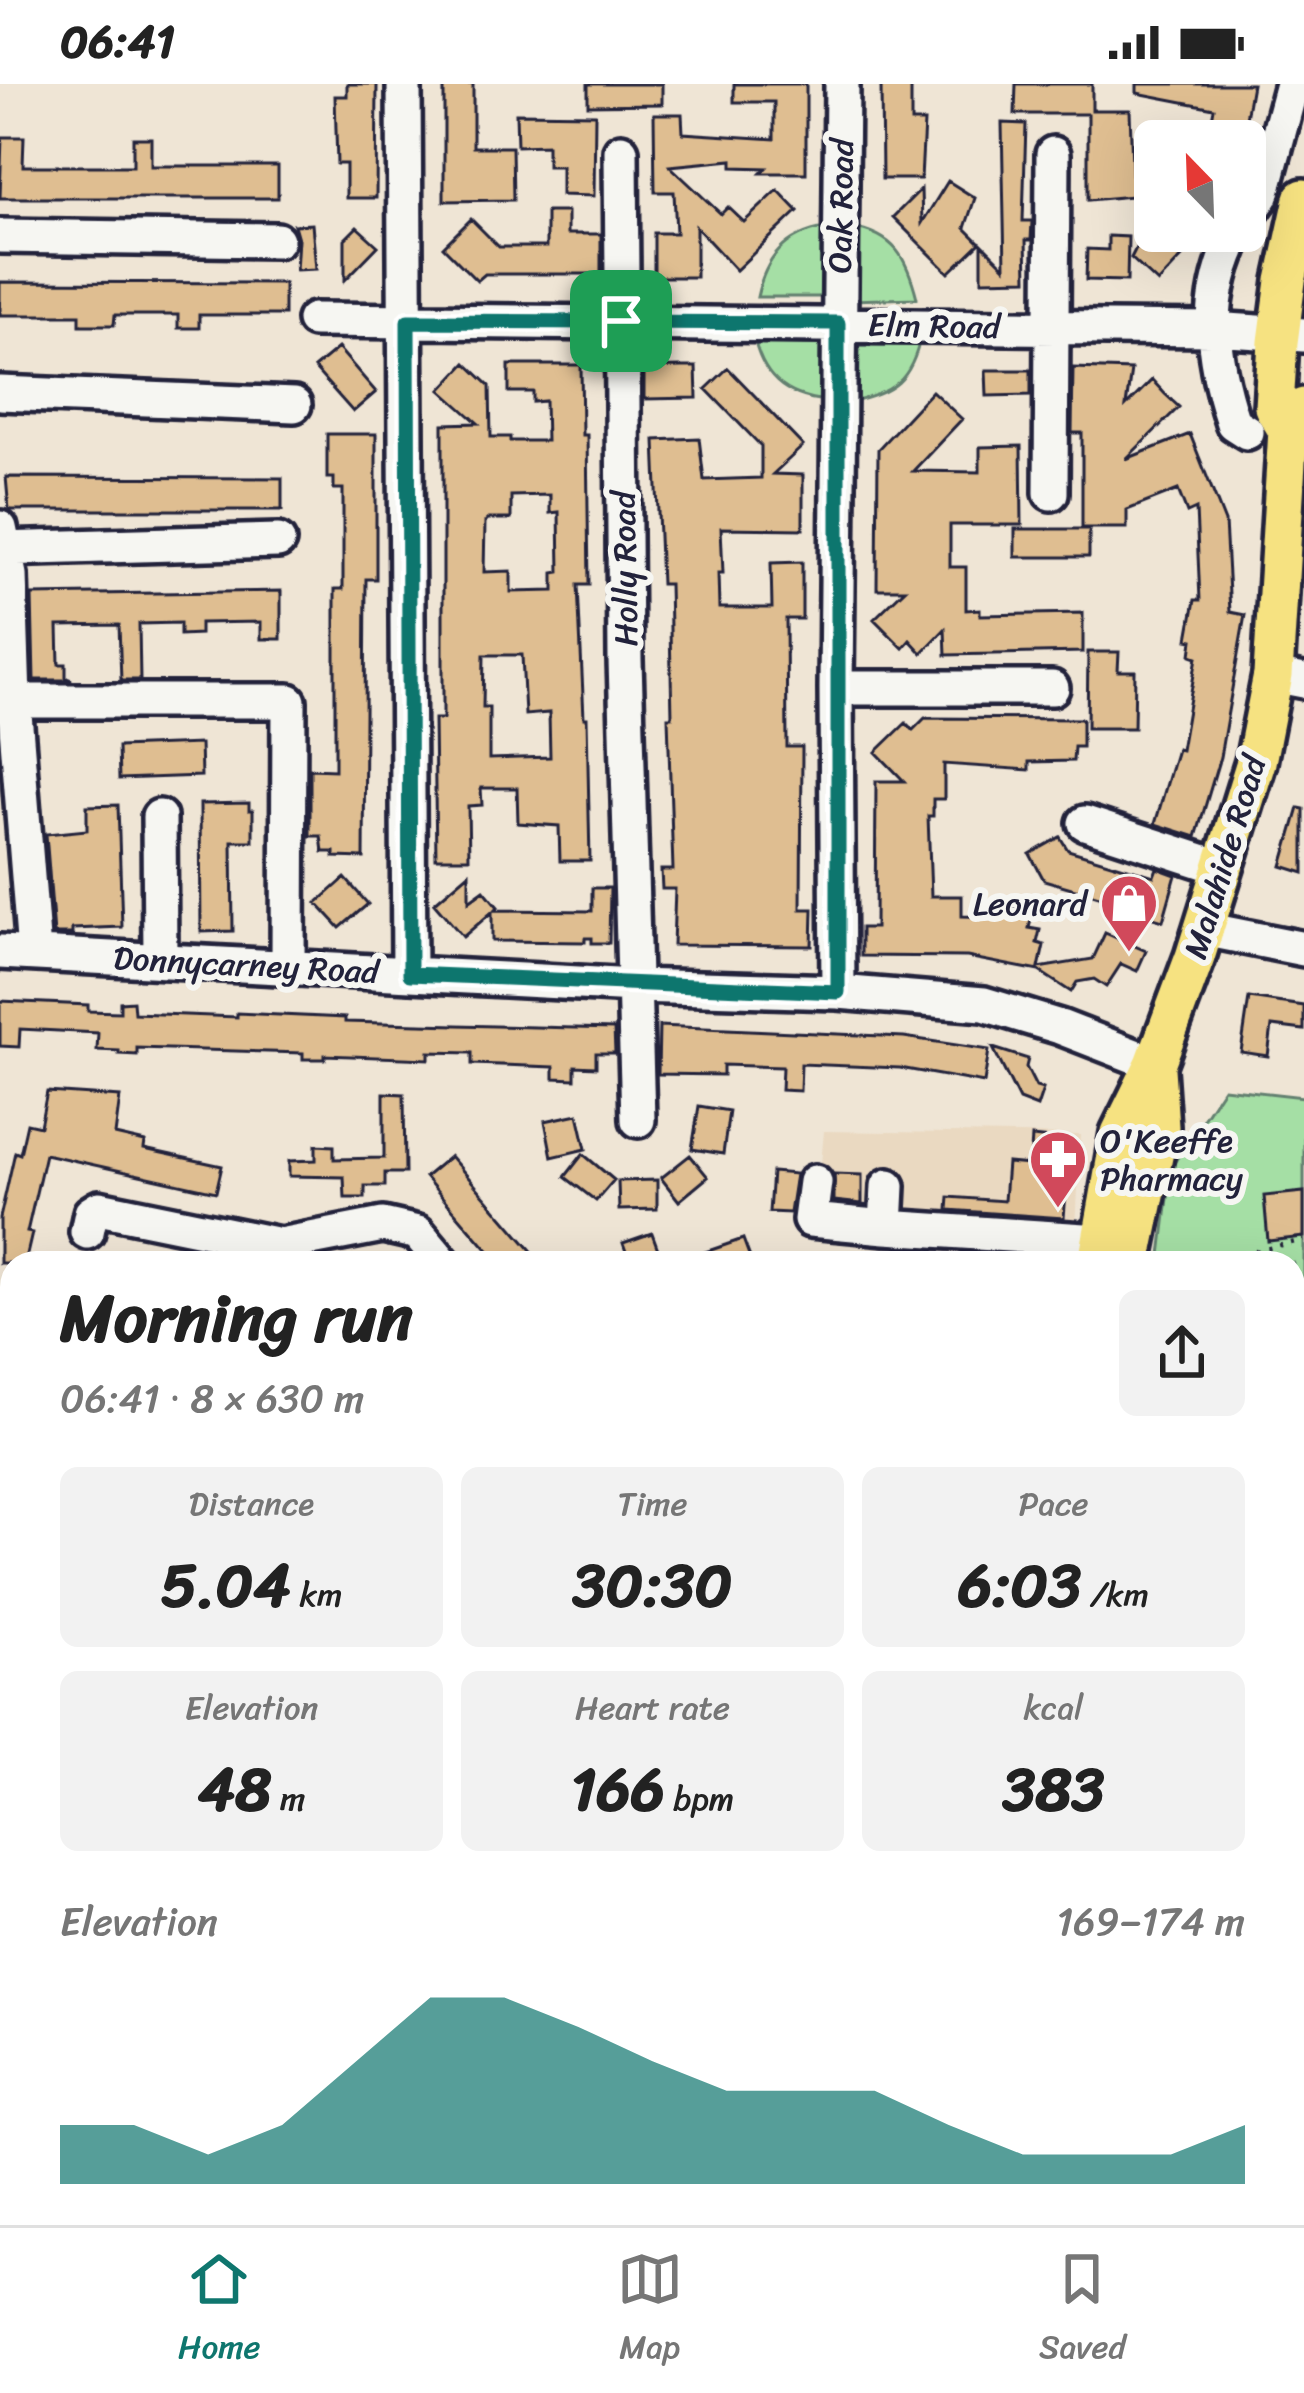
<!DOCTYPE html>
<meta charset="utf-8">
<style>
:root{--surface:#fff;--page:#f2f2f2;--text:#222;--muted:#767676;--line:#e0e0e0;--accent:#0f766e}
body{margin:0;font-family:Sriracha,sans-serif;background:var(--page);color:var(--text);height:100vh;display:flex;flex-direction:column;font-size:45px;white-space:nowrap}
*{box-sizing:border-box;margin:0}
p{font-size:39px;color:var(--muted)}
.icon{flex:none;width:66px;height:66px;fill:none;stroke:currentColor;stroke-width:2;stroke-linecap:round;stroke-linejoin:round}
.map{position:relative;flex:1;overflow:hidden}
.drawer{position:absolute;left:0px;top:1167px;width:1305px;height:975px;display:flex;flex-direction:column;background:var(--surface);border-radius:36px 36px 0 0;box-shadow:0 12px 48px #0002}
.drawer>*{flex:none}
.needle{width:78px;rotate:337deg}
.controls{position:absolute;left:1134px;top:36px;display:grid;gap:24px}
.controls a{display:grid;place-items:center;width:132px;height:132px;border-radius:18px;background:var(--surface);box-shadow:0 12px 48px #0002;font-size:60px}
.pin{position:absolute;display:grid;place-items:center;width:102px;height:102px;color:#fff;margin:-51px;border-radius:24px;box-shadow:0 6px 18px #0006}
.round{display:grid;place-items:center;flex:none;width:126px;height:126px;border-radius:18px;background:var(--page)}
.summary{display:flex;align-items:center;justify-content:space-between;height:204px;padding:0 60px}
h1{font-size:66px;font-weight:700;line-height:90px}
.metrics{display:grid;grid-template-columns:repeat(3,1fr);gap:18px;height:204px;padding:12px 60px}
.metrics div{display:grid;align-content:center;border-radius:18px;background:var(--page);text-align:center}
.metrics b{font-size:60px;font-weight:700}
.metrics small{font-size:33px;font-weight:400}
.metrics p{font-size:33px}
.chart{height:336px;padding:24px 60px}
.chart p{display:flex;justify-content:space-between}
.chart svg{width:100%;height:216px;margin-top:12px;fill:var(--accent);opacity:.7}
.status{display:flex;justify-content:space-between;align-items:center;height:84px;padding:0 60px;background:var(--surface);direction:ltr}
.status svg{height:33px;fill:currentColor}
.tab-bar{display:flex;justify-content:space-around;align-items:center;height:168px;border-top:3px solid var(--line);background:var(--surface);font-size:33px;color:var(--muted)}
.tab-bar a{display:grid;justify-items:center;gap:6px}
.tab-bar .active{color:var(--accent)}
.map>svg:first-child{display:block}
.built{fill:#ead9c1}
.green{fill:#a5dfa5;stroke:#648070;stroke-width:3}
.building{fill:#dfbe91;stroke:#22223b;stroke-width:3;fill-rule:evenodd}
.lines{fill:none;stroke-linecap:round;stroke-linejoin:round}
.minor-casing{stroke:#22223b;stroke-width:42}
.major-casing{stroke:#22223b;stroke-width:48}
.path{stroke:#22223b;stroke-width:4.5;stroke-dasharray:3 9;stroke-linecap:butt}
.minor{stroke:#f6f6f2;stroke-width:33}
.major{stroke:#f6e281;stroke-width:39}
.route-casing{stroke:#fff;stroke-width:24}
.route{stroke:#0f766e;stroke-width:15}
.labels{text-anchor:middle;stroke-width:12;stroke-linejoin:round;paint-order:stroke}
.street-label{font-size:33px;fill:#22223b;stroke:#f6f6f2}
.poi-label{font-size:33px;fill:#22223b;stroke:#f6f6f2;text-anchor:end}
</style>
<div class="status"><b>06:41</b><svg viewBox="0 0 49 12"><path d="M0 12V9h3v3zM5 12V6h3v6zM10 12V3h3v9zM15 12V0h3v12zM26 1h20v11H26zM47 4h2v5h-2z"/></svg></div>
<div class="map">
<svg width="1304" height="2141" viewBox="0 0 1304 2141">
<rect width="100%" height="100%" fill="#efe5d5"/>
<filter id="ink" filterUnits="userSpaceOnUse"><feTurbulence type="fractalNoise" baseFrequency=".00833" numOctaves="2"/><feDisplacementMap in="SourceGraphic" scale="24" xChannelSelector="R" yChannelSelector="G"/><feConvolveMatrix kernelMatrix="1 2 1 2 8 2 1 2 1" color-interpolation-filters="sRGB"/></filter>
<g filter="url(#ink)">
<!-- built -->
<path class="built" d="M824,1047L1081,1051L1074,1179H988L990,1164L815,1146Z"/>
<!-- green -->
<path class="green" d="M850,143C895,150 907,174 917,214L850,216Z
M826,144L823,213H757C765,175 785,150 826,144Z
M753,249L826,250L827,317C784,313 761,292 753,249Z
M921,251C911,298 894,308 849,319L852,252Z
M1223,1004L1304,1013V2141H1017L1019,2130H1293V1179H1160L1172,1082Z
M0,1408L12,1419V2130H375L372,2141H0Z"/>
<!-- building -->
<path class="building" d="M347,0H377L376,114H346V80H337L335,12H347Z
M444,0H473V63H512L513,116L444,117Z
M588,0H662V20L588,21Z
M734,0H806V89H761L766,84L732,83V76L670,82L721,130L728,123L744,138L778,106L798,127L736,186L696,143V193H654V149H676L674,108H655L654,30H682L683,49L774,55V18H734Z
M881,0H911V38H924L921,95H882Z
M1016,0H1092V26H1130L1133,112L1088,116V30H1015Z
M1137,0H1252L1242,57L1209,51L1214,24L1137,9Z
M516,29L595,30L594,112L561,111V82H547V61L517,62Z
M1002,39L1026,40L1023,137H1032L1031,156H1026L1027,195L982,196V160L1005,183Z
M2,53H24L23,82H133V54H151V82H278V114H0Z
M948,97L975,114L965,144L980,159L949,189L893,133L921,105L922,139Z
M546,128H567V150H601V190H485L477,197L443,163L471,135L499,163H546Z
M312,140L316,185L296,186L298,155L294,141Z
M357,143L378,162L345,196V155Z
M1108,152L1128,153L1127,197L1086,196L1087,165L1108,166Z
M1141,154L1197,157L1158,199L1131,174Z
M0,198L284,199V231H199V244H178V231H115L114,241H80V231H0Z
M338,264L376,308L353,328L314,284Z
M466,279L490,302L491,353H510V357H546L545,317L533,318V308H509V281H581L582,351H587L589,501H578L584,634H587L590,777H560L559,742L518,739L517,704H481L482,721L468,722L469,774H436L434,635H443V340L478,339L441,306ZM550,411V429L559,428L560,488L554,489V507L511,508V487L484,488L485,438L488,435H511V412ZM484,571H522L525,631L549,629L550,673L489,675V623H483Z
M681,283H696L697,314L644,315V284Z
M728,284L803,362L773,390L803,391V445L721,444L723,489H718L719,524H772L771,479L802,478V535H786L787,663H802L801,825H813L812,862L673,861L675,805H662L661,786H673L668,633H672L669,500H661L655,356L699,354L704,396L761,394V362L706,305Z
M1073,284L1131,286L1126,322L1152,296L1165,310L1179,323L1126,375L1190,350L1225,438L1230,528L1245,531L1220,673L1196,753L1155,740L1177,665L1181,666L1197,573L1191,571L1193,556L1188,555L1195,516H1200L1196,425L1187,429L1178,406L1127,426V444H1082V349H1072Z
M986,286H1031V311L987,312Z
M932,307L962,335L913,387L980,388V363L1021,362L1022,441H950V483H966V526L980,525V531L1083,529V568L946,571L945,545L922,569L910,556L903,564L874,535L905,505H877L878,365Z
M327,350H376V495H366L364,774L334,773V768H323L321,752H310V685L335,686V505H343V405H334V394H327Z
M6,393L282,394V426H9Z
M1015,445H1089V473H1015Z
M281,507V555H261V538L200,539V550L180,551V539L139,540L140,596H121L119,541L58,542L59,580H66V594L72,596H34L32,511Z
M1088,568H1119L1118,587H1135L1134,644H1087Z
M925,634L1082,635V663H1074L1073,677L1029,678V686L944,680V715H933V732H928L931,812H962V832L995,833L998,820L1033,828L1029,844L1040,846L1037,859L1044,861L1039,884L1093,875L1105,849L1146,867L1137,887L1121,880L1106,903L1094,895L1077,898L1071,908L1039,887L967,873L861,872V844H875L876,697H904L876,668L906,639L913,646Z
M200,660L201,692L119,695L118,663Z
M249,719V726H253V757H232L233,847L201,848L200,720Z
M118,721L122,843L72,845V850H54L46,750L87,746V722Z
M1299,724L1304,725V789L1282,782Z
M1060,753L1068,766L1154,792L1157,784L1176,791L1163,837L1143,831L1144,825L1044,796L1030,770Z
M469,789V817L484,806L498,823L495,826L592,827V804H610L609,859H592V854H585V858L492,857V828L463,853L434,819Z
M345,794L368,820L340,844L317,819Z
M1249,914L1304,922V946L1272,942L1268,972L1241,968Z
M0,917L88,921V927L120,928V918L133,917L134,929L237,933V929L345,934V938L614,945L615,969H596V983L575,982V995L554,994V983L472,980V969L429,968V975L325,971V975H303V969L137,964V971L119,970V967L97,966L98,949L20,945L19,963L0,962Z
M659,942L904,953L989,966L984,999L900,984L801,980L800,1007L781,1006L782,983L723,981V991L658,990Z
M993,964L1028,975L1026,983L1036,1003L1043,1005L1037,1023L1019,1016Z
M47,1008L120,1013L115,1051L145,1058L144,1065L222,1082L216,1108L45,1070L27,1148L32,1149L25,1179H0V1134L15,1068L20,1070L27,1039L40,1042Z
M384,1009L404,1010L405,1089H385V1102H365V1114H345L344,1093L289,1092V1077L316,1076V1061L334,1062V1075L384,1074Z
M699,1022L729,1027L723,1070L692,1065Z
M578,1030L586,1065L552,1073L545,1037Z
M1032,1053L1070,1057L1064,1134L948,1126L949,1113L1004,1117L1007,1079L1030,1081Z
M583,1070L614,1096L596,1117L565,1093Z
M690,1071L708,1093L679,1117L661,1094Z
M450,1072L525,1159L542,1179H499L425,1093Z
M772,1088L796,1090L790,1129L769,1128Z
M834,1090L862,1091V1120L834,1117Z
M657,1096V1125L619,1126L618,1097Z
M1304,1108V1153L1268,1157L1264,1112Z
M652,1149L663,1179H630L623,1159Z
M743,1155L752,1179H683L682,1176Z"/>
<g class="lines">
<defs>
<path id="minor" d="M404,0L409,890
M621,67L625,576L638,1036
M1245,135L1262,112L1292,0
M1238,147C1203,213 1211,271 1233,339L1247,348
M0,152L277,156
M314,236L1213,245L1304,251
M0,309L294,321
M1051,409L1053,70
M0,444L10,491L14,617L34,868
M0,465L278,457
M1273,591L1304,597
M836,604H1052
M14,617H289L288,884
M159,733L160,875
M1085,739L1223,784
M1204,845L1304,865
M0,868L635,902L838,908L984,920L1060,943L1155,980
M838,908L836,604L842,0
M815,1098L810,1136L886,1143
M888,1102L886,1143L1100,1157
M87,1148L91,1129L99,1124L280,1161V1179
M280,1161L383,1141L418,1149L443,1179
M0,1371L12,1382"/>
<path id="major" d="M1288,346L1274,323L1278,258L1286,197L1304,115
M1098,1179L1121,1049L1155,980L1195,873L1256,678L1273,591L1288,346L1304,324
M1131,1179L1159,1043L1155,985
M965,2141L967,2130
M1002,2141L1003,2130"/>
</defs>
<!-- minor casing -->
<use href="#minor" class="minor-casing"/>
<!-- major casing -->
<use href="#major" class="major-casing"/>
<!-- path -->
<path class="path" d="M1254,1179L1256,1167L1304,1156
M0,1671L12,1666
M0,1716L12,1712
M202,2130L208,2141
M329,2130L334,2141"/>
<!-- minor -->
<use href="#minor" class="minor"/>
<!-- major -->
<use href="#major" class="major"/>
</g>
</g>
<g class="lines" filter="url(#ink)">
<defs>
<path id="route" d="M408,237L838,239V908L410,890Z"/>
</defs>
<!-- route casing -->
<use href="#route" class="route-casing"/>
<!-- route -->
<use href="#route" class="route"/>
</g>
<!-- icons -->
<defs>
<symbol id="shop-pin" viewBox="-11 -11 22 30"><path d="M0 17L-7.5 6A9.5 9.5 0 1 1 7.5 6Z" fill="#d1495b" stroke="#f6f6f2"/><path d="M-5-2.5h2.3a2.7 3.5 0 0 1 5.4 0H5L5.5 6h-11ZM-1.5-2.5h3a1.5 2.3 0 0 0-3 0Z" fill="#fff"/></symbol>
<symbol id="pharmacy-pin" viewBox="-11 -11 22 30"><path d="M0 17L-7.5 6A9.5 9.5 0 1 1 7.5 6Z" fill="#d1495b" stroke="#f6f6f2"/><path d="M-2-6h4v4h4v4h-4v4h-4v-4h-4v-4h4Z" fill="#fff"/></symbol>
</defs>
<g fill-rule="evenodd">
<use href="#shop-pin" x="1096" y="786" width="66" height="90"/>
<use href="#pharmacy-pin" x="1025" y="1042" width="66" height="90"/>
</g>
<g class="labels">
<!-- street labels -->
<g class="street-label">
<text transform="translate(840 122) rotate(-89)" y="12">Oak Road</text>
<text transform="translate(934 241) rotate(1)" y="12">Elm Road</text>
<text transform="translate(624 485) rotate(-91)" y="12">Holly Road</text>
<text transform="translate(1224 773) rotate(-73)" y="12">Malahide Road</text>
<text transform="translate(246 880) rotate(3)" y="12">Donnycarney Road</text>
</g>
<!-- poi labels -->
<g class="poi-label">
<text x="1087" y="831">Leonard</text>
<text x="1100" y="1068" text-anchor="start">O'Keeffe<tspan x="1100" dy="38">Pharmacy</tspan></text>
</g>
</g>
</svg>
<div class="controls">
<a><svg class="needle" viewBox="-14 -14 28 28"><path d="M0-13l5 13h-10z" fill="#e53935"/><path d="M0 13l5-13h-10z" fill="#767676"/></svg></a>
</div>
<div class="pin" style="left:621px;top:237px;background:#1e9e55"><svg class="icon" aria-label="arrive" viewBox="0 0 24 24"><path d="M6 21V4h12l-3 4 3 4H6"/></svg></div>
<section class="drawer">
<div class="summary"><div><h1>Morning run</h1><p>06:41 · 8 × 630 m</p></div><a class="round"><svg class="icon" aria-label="share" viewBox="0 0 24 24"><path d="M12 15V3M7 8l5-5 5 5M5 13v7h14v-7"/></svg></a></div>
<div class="metrics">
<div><p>Distance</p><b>5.04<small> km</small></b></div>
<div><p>Time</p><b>30:30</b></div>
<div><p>Pace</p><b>6:03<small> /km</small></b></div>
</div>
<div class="metrics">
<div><p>Elevation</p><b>48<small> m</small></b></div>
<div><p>Heart rate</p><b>166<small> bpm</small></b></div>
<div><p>kcal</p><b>383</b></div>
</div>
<div class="chart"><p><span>Elevation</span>169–174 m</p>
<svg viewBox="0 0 160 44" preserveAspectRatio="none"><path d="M0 44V32L10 32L20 38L30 32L40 19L50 6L60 6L70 12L80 19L90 25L100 25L110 25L120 32L130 38L140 38L150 38L160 32V44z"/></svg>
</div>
</section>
</div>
<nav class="tab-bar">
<a class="active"><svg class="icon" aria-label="home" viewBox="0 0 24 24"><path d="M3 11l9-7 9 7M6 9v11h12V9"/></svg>Home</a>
<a><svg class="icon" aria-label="map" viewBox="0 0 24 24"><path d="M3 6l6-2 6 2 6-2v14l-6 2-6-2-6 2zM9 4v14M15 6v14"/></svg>Map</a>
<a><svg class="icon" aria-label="saved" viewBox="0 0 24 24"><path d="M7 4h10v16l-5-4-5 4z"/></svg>Saved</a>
</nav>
